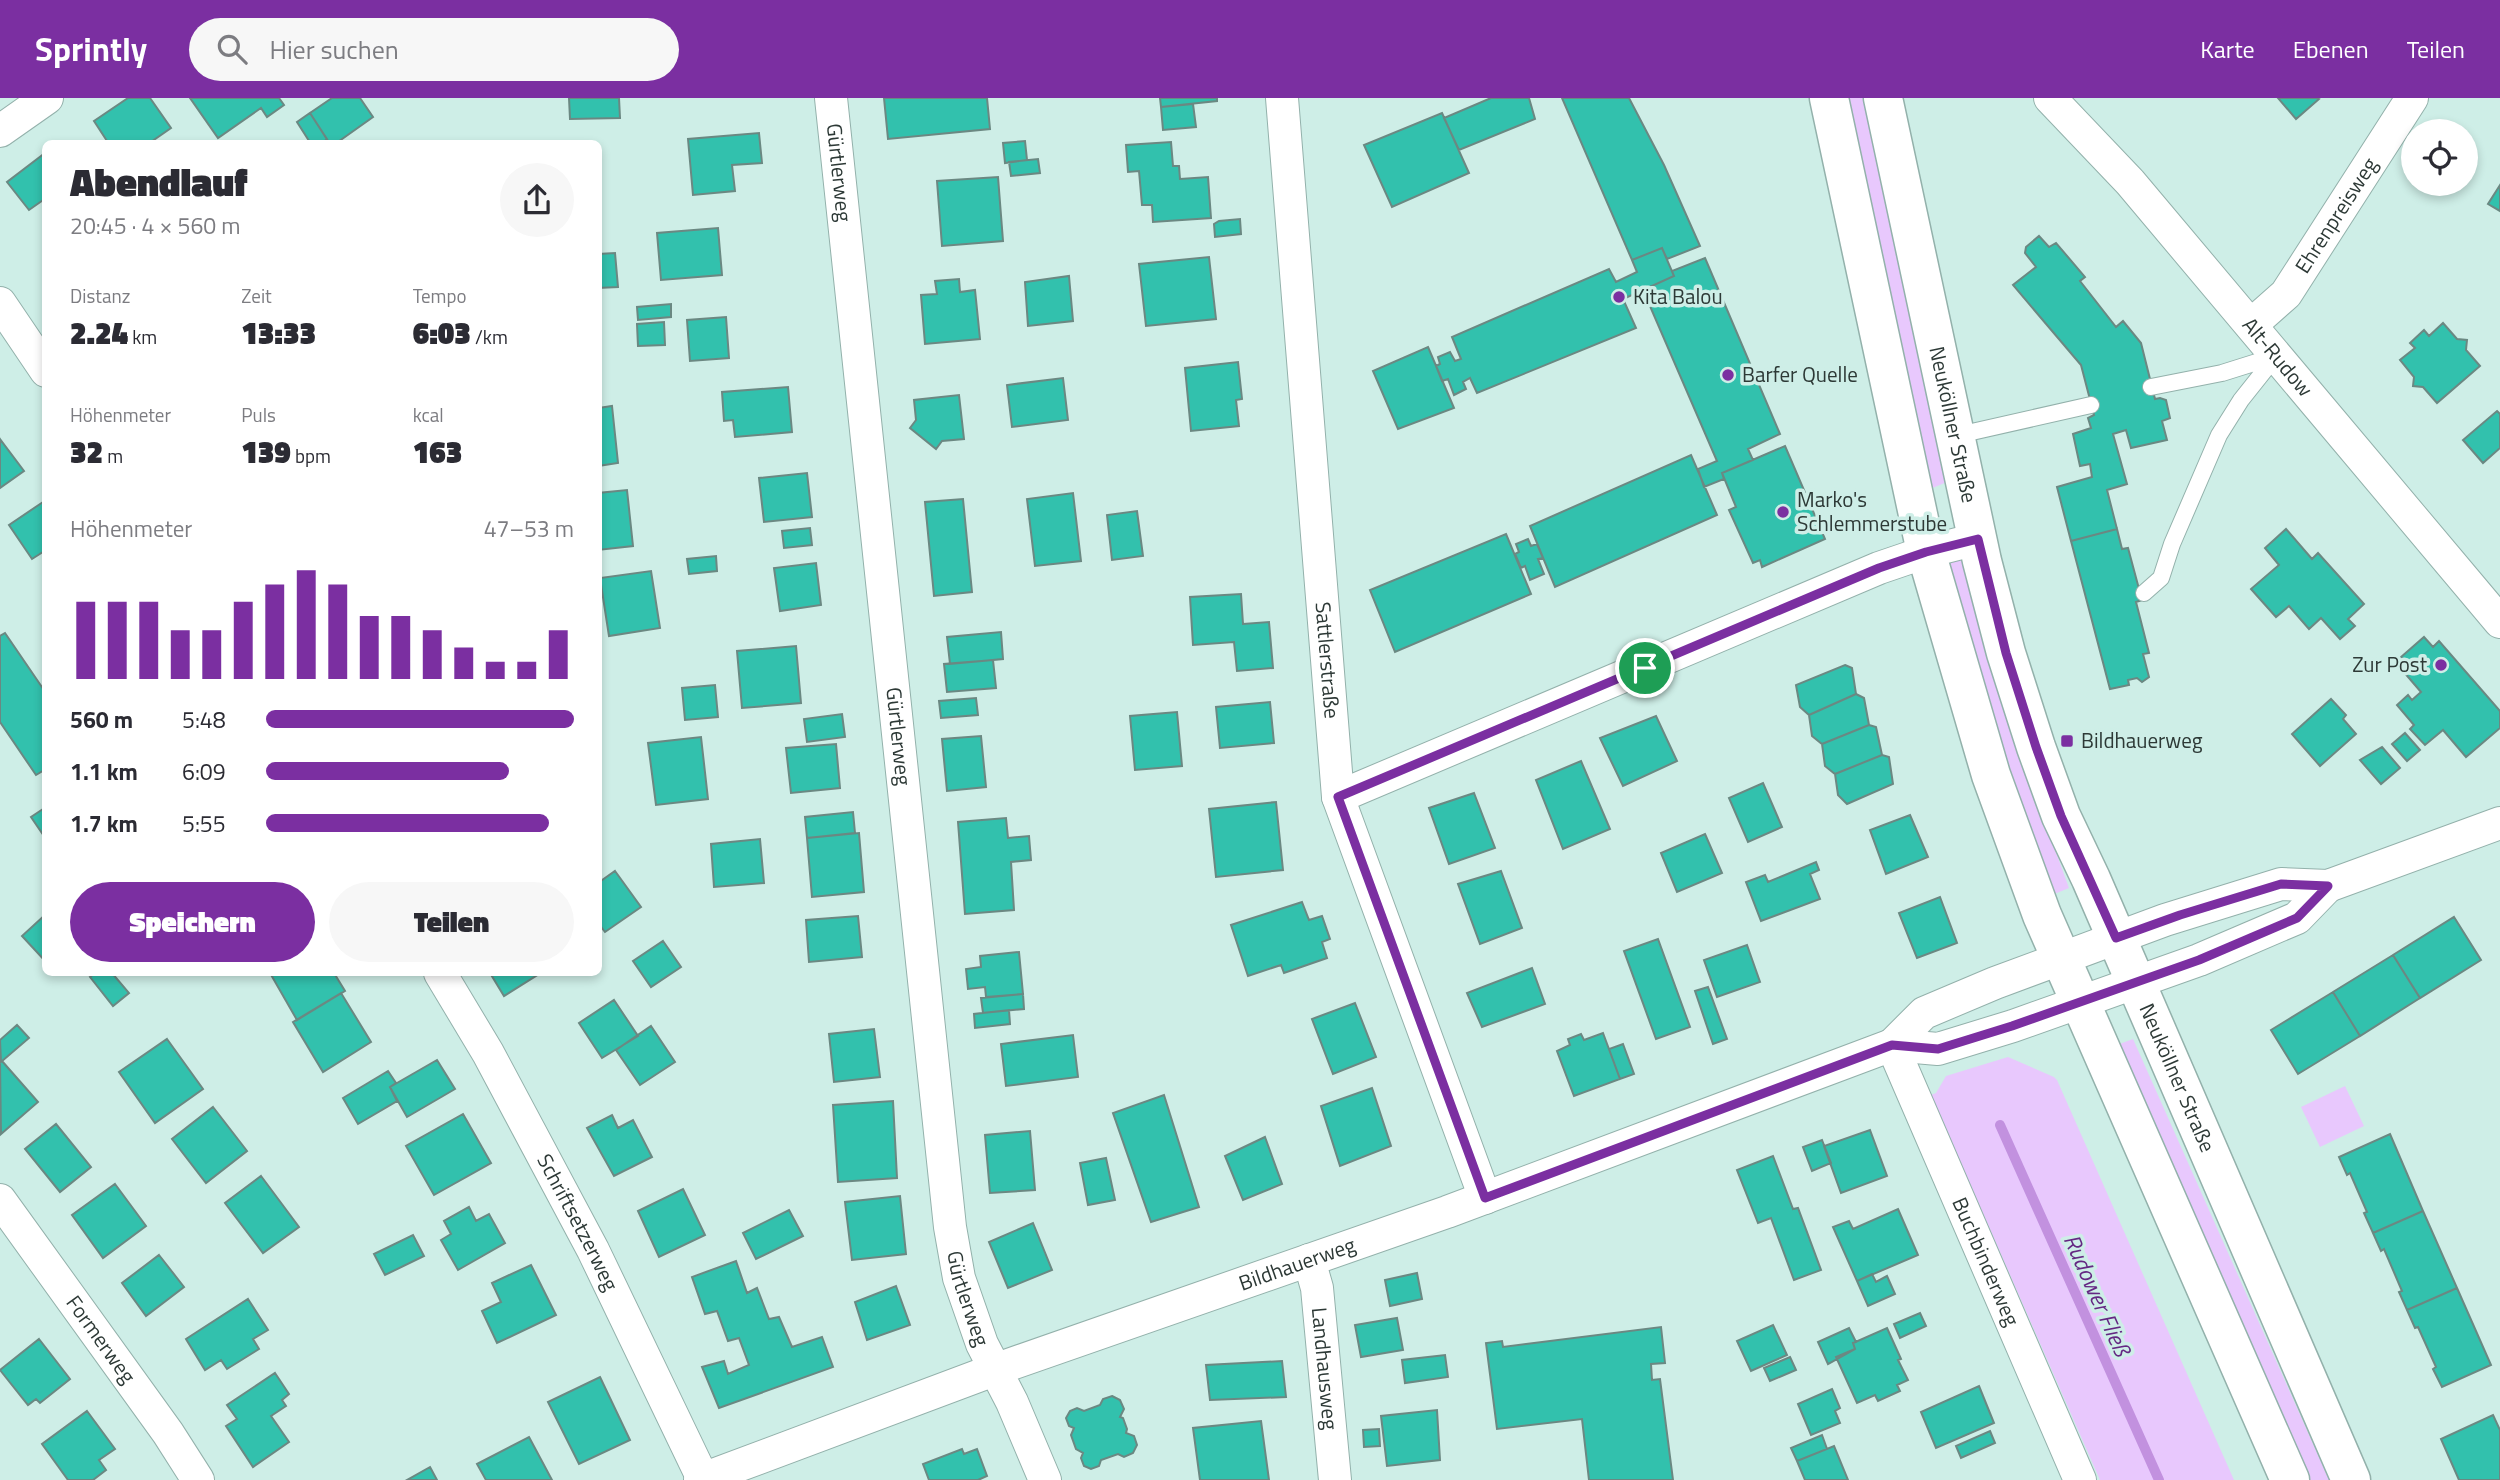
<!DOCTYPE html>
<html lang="de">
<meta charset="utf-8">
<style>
:root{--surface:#fff;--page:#f7f7f7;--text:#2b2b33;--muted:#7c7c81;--accent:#7b2fa1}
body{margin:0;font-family:"Titillium Web",sans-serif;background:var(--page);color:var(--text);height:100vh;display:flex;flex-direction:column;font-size:26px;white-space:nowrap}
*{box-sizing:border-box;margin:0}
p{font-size:23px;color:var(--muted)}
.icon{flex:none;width:38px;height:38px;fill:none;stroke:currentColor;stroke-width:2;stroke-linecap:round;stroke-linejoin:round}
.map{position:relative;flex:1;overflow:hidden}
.sheet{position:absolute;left:42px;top:42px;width:560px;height:836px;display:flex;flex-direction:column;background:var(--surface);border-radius:10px;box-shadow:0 4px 10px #0003}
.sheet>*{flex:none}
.buttons{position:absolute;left:2401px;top:21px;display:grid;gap:14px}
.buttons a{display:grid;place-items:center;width:77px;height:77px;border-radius:50%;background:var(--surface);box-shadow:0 4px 10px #0003;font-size:35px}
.pin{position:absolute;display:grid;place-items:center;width:60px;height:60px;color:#fff;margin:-30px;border:4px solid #fff;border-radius:50%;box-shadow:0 2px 7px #0007}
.round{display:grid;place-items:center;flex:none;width:74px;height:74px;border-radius:37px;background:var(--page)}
.overview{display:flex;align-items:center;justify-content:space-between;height:119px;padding:0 28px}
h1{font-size:38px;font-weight:800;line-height:52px}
.figures{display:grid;grid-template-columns:repeat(3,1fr);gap:10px;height:119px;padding:7px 28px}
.figures div{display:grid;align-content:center}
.figures b{font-size:30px;font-weight:800}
.figures small{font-size:19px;font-weight:400}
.figures p{font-size:19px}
.chart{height:196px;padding:14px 28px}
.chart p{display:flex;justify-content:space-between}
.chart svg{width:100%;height:126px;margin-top:7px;stroke:var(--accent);stroke-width:6}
.button{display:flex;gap:14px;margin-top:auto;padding:14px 28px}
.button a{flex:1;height:80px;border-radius:42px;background:var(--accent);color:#fff;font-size:28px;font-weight:800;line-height:80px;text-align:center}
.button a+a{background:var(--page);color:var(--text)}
ul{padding:0 28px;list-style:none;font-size:23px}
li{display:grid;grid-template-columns:112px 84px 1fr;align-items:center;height:52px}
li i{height:18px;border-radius:9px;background:var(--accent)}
header{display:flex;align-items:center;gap:42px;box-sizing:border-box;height:98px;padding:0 35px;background:var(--accent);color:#fff}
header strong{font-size:33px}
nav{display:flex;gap:38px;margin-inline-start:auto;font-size:24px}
.search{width:490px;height:63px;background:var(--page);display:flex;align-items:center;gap:18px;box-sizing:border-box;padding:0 24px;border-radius:38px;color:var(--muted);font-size:26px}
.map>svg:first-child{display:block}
.green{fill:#e8c8fd}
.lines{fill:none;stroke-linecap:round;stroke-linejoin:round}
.stream{stroke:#c291df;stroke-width:10}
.building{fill:#32c1ad;stroke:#6b8882;stroke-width:2}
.lane-casing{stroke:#93b1ab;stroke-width:18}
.street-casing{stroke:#93b1ab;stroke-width:34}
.secondary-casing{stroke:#93b1ab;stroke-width:41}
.lane{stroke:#fff;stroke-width:16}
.street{stroke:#fff;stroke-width:32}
.secondary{stroke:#fff;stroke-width:38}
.route-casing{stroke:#fff;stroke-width:14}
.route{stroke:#7b2fa1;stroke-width:9}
.poi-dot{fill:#7b2fa1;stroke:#ceeee7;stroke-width:2.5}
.labels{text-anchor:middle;stroke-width:7;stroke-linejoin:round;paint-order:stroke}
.street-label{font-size:21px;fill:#2d3936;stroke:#ceeee7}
.poi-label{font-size:21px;fill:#2d3936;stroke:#ceeee7;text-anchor:start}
.water-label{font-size:23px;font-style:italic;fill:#642883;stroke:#ceeee7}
</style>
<header>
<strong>Sprintly</strong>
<div class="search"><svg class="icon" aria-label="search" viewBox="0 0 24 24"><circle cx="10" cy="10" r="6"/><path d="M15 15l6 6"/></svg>Hier suchen</div>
<nav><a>Karte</a><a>Ebenen</a><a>Teilen</a></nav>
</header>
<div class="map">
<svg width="2500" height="1382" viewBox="0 0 2500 1382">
<rect width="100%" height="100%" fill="#ceeee7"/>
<!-- green -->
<path class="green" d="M1846,0H1866L1947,384L1930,391Z
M1958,460L1963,462L2032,689L2069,790L2052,797L2014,695L1949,466Z
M2133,941L2329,1382H2308L2117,947Z
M2008,959L2054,979L2057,982L2234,1382H2100L1931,997L1936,995L1946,978Z
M2345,988L2364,1028L2320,1049L2301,1009Z"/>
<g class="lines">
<!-- stream -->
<path class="stream" d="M2000,1027L2159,1382"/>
</g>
<!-- building -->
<path class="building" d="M128,0H150L171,30L148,46H109L94,23Z
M190,0H279L284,7L267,19L261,10L218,40Z
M332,0H360L373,19L335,46H330L310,15Z
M569,0H619L620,20L570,21Z
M884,0H987L990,31L888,41Z
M1160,0H1217V3L1161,9Z
M1491,0H1529L1535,21L1459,52L1444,20Z
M1562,0H1629L1664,67L1700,148L1667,161L1662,150L1632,162Z
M2278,0H2317L2319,1L2296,21Z
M1193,6L1196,29L1163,32L1161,9Z
M310,15L327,41L321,46H311L297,24Z
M1442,15L1469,75L1392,109L1364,47Z
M759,35L762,65L732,67L735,93L693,97L688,41Z
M1025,43L1027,62L1005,65L1003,45Z
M1171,44L1173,68H1179L1180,81L1208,79L1211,120L1153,124L1152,107H1142L1139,73L1128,74L1126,47Z
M45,55L46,100L29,112L7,84Z
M1038,61L1040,75L1011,78L1009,64Z
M998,79L1003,143L942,148L937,83Z
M2500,87V113L2488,106Z
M1240,121L1241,136L1215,139L1214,126L1219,123Z
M718,130L722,177L661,182L657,135Z
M2039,138L2049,149L2056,145L2085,179L2080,183L2116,229L2123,223L2141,245L2155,301L2160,300L2166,302L2170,320L2162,323L2167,342L2131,350L2126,332L2113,336L2127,386L2107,392L2117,431L2071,443L2057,389L2092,379L2090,366L2080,368L2073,336L2091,330L2088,320L2094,317L2081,267L2013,187L2036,169L2025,155L2026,149Z
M1662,150L1674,178L1623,201L1636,230L1477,295L1470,280L1463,284L1466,291L1454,297L1448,281L1442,283L1436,268L1440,266L1438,259L1450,254L1455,263L1461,261L1452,239L1609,171L1616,184L1637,174L1632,162Z
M615,155L618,189L598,190V156Z
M1209,159L1216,221L1146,228L1139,166Z
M1705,160L1780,336L1748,351L1753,362L1722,375L1724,381L1704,389L1698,371L1717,363L1643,192L1674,178L1672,173Z
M1069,178L1073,223L1028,228L1025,184Z
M959,181L960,194L975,192L980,241L925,246L921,197L937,196L935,183Z
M671,206V219L638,222L637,209Z
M726,219L729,260L690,263L687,222Z
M664,224L665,247L638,248L637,226Z
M2443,225L2457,241L2467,242L2466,252L2480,268L2437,305L2423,289L2413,288L2414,279L2400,262L2415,250L2410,245L2424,232L2429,238Z
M1428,249L1454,310L1398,331L1373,273Z
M1238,264L1242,301L1236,302L1239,328L1191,333L1185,270Z
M1063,280L1068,322L1012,329L1007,287Z
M788,289L792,334L735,339L733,322L724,323L722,294Z
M959,297L964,341L942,343L936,351L910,330L916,322L914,302Z
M612,308L618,365L598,368V310Z
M2497,313L2500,316V350L2483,365L2463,342Z
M0,341L24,373L0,390Z
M1785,348L1825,441L1762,469L1760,462L1753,465L1729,412L1736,409L1722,375Z
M1691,357L1717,417L1555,489L1530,428Z
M807,375L812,419L764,424L759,380Z
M627,392L633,448L598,452V395Z
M1073,395L1081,463L1035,468L1027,401Z
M963,401L972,494L934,498L925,404Z
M43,404L46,408V452L32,461L9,427Z
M1137,413L1143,458L1112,462L1107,417Z
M810,430L812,447L784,450L782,433Z
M2117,431L2122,451L2128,450L2142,502L2136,504L2149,555L2143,556L2149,579L2142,584L2137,580L2128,582L2129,587L2110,591L2071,443Z
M2286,431L2312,461L2318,455L2364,506L2348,521L2355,528L2340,541L2321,520L2309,531L2289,508L2276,519L2251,491L2279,467L2265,450Z
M1506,436L1531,496L1395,554L1370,492Z
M1528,441L1531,448L1537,446L1543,460L1538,461L1544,476L1530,482L1525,468L1521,470L1515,456L1519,454L1516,446Z
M716,458L717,473L689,476L687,461Z
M816,465L821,507L780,513L774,470Z
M651,473L660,530L609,538L600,480Z
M1241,496L1243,526L1269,524L1273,570L1237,573L1234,544L1193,547L1190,499Z
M1001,534L1003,561L950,566L947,539Z
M5,535L46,595V671L36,677L0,624V538Z
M2424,539L2433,549L2439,543L2500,613V630L2466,659L2443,632L2425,647L2410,631L2414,627L2397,607L2408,597L2412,602L2421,594L2403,573L2409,568L2401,559Z
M796,548L801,605L742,610L737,553Z
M993,562L996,590L947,594L944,566Z
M1845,567L1852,570L1856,596L1809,617L1800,609L1796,587Z
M715,587L718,619L685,622L682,590Z
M1856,596L1864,600L1869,627L1822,646L1812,638L1809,617Z
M976,600L978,617L941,620L939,603Z
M2331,601L2346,617L2343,621L2356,636L2320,668L2292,636Z
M1270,604L1274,645L1220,650L1216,609Z
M1177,614L1182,668L1135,672L1130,618Z
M842,616L845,639L807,644L804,621Z
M1656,618L1677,663L1623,688L1600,640Z
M1869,627L1876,629L1882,657L1835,676L1825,668L1822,646Z
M2405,635L2420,652L2407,663L2392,646Z
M981,638L986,689L947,693L942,641Z
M701,639L708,701L656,707L648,645Z
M836,646L840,690L791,695L786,650Z
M2382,649L2400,670L2381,686L2360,662Z
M1882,657L1889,659L1893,686L1847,706L1838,697L1835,676Z
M1581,663L1610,731L1563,751L1536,682Z
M1763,685L1782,729L1748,744L1729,700Z
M1474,695L1495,750L1449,766L1429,710Z
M1276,704L1283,772L1216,779L1209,711Z
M46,709V741L31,719Z
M853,714L855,735L807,740L805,719Z
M1910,717L1928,759L1886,776L1870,732Z
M1006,720L1008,740L1029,738L1031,762L1011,764L1014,812L965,816L958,724Z
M859,735L864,794L812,799L807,740Z
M1705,736L1722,775L1677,794L1661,755Z
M760,741L764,785L714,789L711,746Z
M1816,764L1819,772L1810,776L1820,801L1761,823L1746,784L1765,777L1768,784Z
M615,773L641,809L605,834L598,825V785Z
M1501,773L1522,830L1480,846L1458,786Z
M1940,799L1957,845L1917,860L1899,815Z
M1302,804L1309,822L1322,818L1330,841L1322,844L1327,860L1284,875L1281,867L1248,878L1231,827Z
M46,816V864L22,838Z
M858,818L862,859L809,864L806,822Z
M2454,819L2481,862L2420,900L2393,857Z
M1658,841L1690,929L1656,941L1624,853Z
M663,843L681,869L651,889L633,863Z
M1747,847L1760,884L1717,899L1704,862Z
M1019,854L1023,896L986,899L985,889L968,891L966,871L981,869L980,858Z
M2393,857L2420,900L2360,938L2333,894Z
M1532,870L1545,906L1482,929L1467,895Z
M95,875H112L129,895L113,908L90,879Z
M270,875H334L345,893L297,922Z
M490,875H538L539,876L504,898Z
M1708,889L1727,941L1713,946L1695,893Z
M2333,894L2360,938L2298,976L2271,932Z
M341,895L371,944L323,974L293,924Z
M1023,896L1024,911L983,915L981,900Z
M614,902L638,938L602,960L579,925Z
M1355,905L1376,959L1333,976L1312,921Z
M1009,912L1010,926L975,930L974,916Z
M17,927L29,940L1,964L0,942Z
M651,928L675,964L640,987L616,952Z
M874,931L880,979L834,984L829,936Z
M1603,935L1620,981L1574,998L1557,953L1570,947L1568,941L1581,936L1584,942Z
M1073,937L1078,979L1006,988L1001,946Z
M167,941L203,991L155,1025L119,974Z
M1623,946L1634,976L1620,981L1609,951Z
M437,962L455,991L407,1019L390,989Z
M2,963L38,1004L1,1036L0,964Z
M388,973L396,985L390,989L397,1003L358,1026L343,1000Z
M1372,990L1391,1048L1340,1068L1321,1008Z
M1164,997L1199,1109L1151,1124L1113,1015Z
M893,1003L897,1080L838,1084L833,1007Z
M213,1009L247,1053L206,1085L172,1041Z
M463,1016L491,1065L434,1097L406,1048Z
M612,1017L618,1030L633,1022L652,1059L614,1078L587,1030Z
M56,1026L91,1069L60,1094L25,1051Z
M1870,1032L1887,1078L1841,1095L1824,1048Z
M1030,1033L1035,1092L990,1095L985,1037Z
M2390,1036L2423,1113L2373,1135L2364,1115L2367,1114L2350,1075L2347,1077L2339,1059Z
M1265,1039L1282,1086L1243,1102L1225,1058Z
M1822,1042L1831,1065L1812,1073L1803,1049Z
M1773,1058L1793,1111L1798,1110L1821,1172L1794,1182L1771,1120L1758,1125L1737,1072Z
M1106,1060L1115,1102L1088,1107L1080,1065Z
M261,1078L299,1129L263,1155L225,1105Z
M115,1086L146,1128L103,1160L72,1117Z
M683,1091L705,1137L659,1159L638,1113Z
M900,1098L906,1156L852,1162L845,1104Z
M469,1109L476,1123L489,1116L505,1145L458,1172L441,1142L451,1136L444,1123Z
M1898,1111L1918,1157L1857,1183L1833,1129L1849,1123L1853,1131Z
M789,1112L803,1138L756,1161L743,1135Z
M2423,1113L2457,1190L2407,1212L2399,1194L2402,1193L2384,1151L2381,1153L2373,1135Z
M1033,1125L1052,1172L1008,1190L989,1144Z
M413,1137L424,1158L385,1177L374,1156Z
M159,1157L184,1189L146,1218L122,1185Z
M736,1163L747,1195L757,1190L769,1221L779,1219L792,1249L822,1239L833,1269L719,1310L702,1269L724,1263L728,1276L749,1267L739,1240L728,1243L717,1213L705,1216L692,1179Z
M531,1167L556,1217L497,1245L482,1213L501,1204L492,1185Z
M1417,1175L1422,1201L1390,1208L1385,1182Z
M1872,1176L1876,1184L1887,1178L1895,1196L1868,1208L1857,1183Z
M896,1188L910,1227L867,1242L855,1204Z
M2457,1190L2491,1267L2442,1289L2433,1271L2436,1269L2418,1229L2415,1230L2407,1212Z
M248,1201L268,1232L253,1241L259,1251L227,1271L221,1262L205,1272L186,1241Z
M1920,1215L1926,1228L1900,1240L1894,1226Z
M1397,1220L1403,1252L1361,1259L1355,1227Z
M1773,1227L1787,1257L1751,1273L1737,1243Z
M1661,1229L1665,1265L1651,1266L1652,1282L1660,1281L1673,1382H1589L1582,1321L1497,1331L1486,1245L1502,1243L1503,1249Z
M1849,1230L1856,1244L1853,1245L1855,1251L1828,1266L1818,1244Z
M1887,1230L1901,1261L1898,1262L1908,1282L1897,1287L1900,1293L1878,1303L1875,1297L1857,1305L1836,1259L1855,1251L1853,1245Z
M39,1241L70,1281L40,1305L36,1301L28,1307L0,1272Z
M1445,1257L1448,1279L1405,1285L1402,1262Z
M1790,1259L1796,1272L1770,1283L1764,1270Z
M1282,1263L1286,1299L1210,1302L1206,1267Z
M275,1275L289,1296L282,1302L286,1308L271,1318L289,1344L253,1369L226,1328L237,1321L227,1307Z
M600,1279L630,1342L579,1366L548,1304Z
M1979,1288L1994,1325L1936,1350L1921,1314Z
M1832,1291L1840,1310L1835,1313L1840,1325L1811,1337L1798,1306Z
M1112,1298L1120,1302L1124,1311L1120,1319L1123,1320L1127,1331L1126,1335L1134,1338L1137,1347L1133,1355L1124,1359L1118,1356L1101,1362L1099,1368L1091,1371L1084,1368L1081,1360L1083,1355L1076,1351L1071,1337L1074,1330L1069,1328L1066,1320L1070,1313L1077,1310L1084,1313L1100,1307L1103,1301Z
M1437,1312L1440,1362L1387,1368L1381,1318Z
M87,1313L115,1351L99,1362L106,1372L93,1382H68L42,1346Z
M2493,1317L2500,1332V1382H2459L2441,1341Z
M1261,1323L1269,1382H1200L1193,1330Z
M1379,1331L1380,1348L1364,1349L1363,1332Z
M1990,1333L1995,1345L1961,1360L1956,1348Z
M1822,1337L1827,1351L1797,1363L1791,1350Z
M529,1339L552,1382H486L477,1366Z
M1834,1348L1848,1382H1805L1797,1363Z
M962,1351L964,1356L977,1351L987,1378L978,1382H929L923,1366Z
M430,1369L437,1382H407Z"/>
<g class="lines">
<defs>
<path id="lane" d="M2151,289L2222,275L2276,258
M1954,338L2091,307
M2144,495L2161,480L2172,446L2219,337L2241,302L2276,258"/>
<g id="street">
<path id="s1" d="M831,0L950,1129L959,1180L982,1246L1012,1304L1045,1382"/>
<path id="s2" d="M1282,0L1338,699L1485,1100"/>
<path id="s3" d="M2050,0L2130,84L2500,524"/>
<path d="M0,33L47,0"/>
<path d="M0,205L46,273"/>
<path id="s4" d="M2251,227L2286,196L2412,0"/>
<path d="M1338,699L1879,470L1926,454L1977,441"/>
<path id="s5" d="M440,875L488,955L593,1152L703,1381"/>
<path d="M1892,947L1924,915L1995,885L2165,822L2281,786L2328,788L2500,725"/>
<path id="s6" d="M1892,947L2080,1382"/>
<path id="s7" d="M0,1102L168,1335L198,1382"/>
<path id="s8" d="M1309,1162L1317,1190L1335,1382"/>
<path id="s9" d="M700,1382L994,1272L1447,1114L1892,947L1938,951L2013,928L2199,862L2297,820L2328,788"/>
</g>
<g id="secondary">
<path d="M1829,0L1926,454L1991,677L2042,817L2290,1382"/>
<path id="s10" d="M1883,0L1982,463L2006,555L2036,649L2061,718L2091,781L2351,1382"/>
</g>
</defs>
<!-- lane casing -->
<use href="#lane" class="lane-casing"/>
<!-- street casing -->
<use href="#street" class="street-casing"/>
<!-- secondary casing -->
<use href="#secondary" class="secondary-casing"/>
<!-- lane -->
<use href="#lane" class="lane"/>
<!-- street -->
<use href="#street" class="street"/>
<!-- secondary -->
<use href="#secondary" class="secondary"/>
</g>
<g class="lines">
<defs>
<path id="route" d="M1978,441L2006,555L2036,649L2061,718L2116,840L2180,817L2281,786L2328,788L2297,820L2199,862L2012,928L1938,951L1892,947L1485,1100L1338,699L1879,470L1926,454Z"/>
</defs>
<!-- route casing -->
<use href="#route" class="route-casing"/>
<!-- route -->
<use href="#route" class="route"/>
</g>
<!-- markers -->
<g class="poi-dot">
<circle cx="1619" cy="199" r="7"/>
<circle cx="1728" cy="277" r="7"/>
<circle cx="1783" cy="414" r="7"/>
<circle cx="2441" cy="567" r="7"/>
<rect x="2060" y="636" width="14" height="14" rx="3.5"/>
</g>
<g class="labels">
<!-- street labels -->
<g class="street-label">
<text dy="7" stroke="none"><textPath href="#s1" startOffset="75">Gürtlerweg</textPath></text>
<text dy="7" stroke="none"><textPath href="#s4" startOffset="140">Ehrenpreisweg</textPath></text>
<text dy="7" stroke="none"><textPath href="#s3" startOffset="345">Alt-Rudow</textPath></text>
<text dy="7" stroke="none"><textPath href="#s10" startOffset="334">Neuköllner Straße</textPath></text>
<text dy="7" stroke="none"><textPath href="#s2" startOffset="564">Sattlerstraße</textPath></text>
<text dy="7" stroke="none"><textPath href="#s1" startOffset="642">Gürtlerweg</textPath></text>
<text dy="7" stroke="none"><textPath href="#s10" startOffset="1027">Neuköllner Straße</textPath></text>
<text dy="7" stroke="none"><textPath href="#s5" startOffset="285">Schriftsetzerweg</textPath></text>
<text dy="7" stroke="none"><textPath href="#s6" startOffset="236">Buchbinderweg</textPath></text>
<text dy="7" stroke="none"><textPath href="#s9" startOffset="635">Bildhauerweg</textPath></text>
<text dy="7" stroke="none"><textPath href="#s1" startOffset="1209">Gürtlerweg</textPath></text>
<text dy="7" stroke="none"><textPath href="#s7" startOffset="172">Formerweg</textPath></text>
<text dy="7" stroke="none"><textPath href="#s8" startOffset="110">Landhausweg</textPath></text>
</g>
<!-- poi labels -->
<g class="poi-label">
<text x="1633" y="206">Kita Balou</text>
<text x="1742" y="284">Barfer Quelle</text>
<text x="1797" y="409">Marko's<tspan x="1797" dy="24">Schlemmerstube</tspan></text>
<text x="2427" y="574" text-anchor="end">Zur Post</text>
<text x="2081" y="650">Bildhauerweg</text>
</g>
<!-- water labels -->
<g class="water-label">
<text transform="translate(2097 1197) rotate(66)" y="8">Rudower Fließ</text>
</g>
</g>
</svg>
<div class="buttons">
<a><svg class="icon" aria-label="locate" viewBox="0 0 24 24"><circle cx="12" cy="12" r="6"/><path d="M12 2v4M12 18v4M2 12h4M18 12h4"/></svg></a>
</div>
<div class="pin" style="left:1645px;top:570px;background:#1e9e55"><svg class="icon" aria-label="arrive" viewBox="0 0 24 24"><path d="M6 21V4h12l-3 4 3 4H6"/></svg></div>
<section class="sheet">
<div class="overview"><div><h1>Abendlauf</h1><p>20:45 · 4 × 560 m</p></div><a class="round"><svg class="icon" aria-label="share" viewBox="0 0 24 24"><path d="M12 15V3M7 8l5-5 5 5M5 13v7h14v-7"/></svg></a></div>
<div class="figures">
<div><p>Distanz</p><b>2.24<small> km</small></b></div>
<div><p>Zeit</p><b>13:33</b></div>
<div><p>Tempo</p><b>6:03<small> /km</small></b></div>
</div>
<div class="figures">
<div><p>Höhenmeter</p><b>32<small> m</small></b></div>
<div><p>Puls</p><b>139<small> bpm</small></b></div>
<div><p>kcal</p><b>163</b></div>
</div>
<div class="chart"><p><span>Höhenmeter</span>47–53 m</p>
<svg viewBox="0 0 160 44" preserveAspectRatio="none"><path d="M5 44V17M15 44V17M25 44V17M35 44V27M45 44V27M55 44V17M65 44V11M75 44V6M85 44V11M95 44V22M105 44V22M115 44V27M125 44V33M135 44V38M145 44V38M155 44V27"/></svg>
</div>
<ul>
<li><b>560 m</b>5:48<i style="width:100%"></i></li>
<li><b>1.1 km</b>6:09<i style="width:79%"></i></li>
<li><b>1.7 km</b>5:55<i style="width:92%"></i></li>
</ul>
<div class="button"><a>Speichern</a><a>Teilen</a></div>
</section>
</div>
